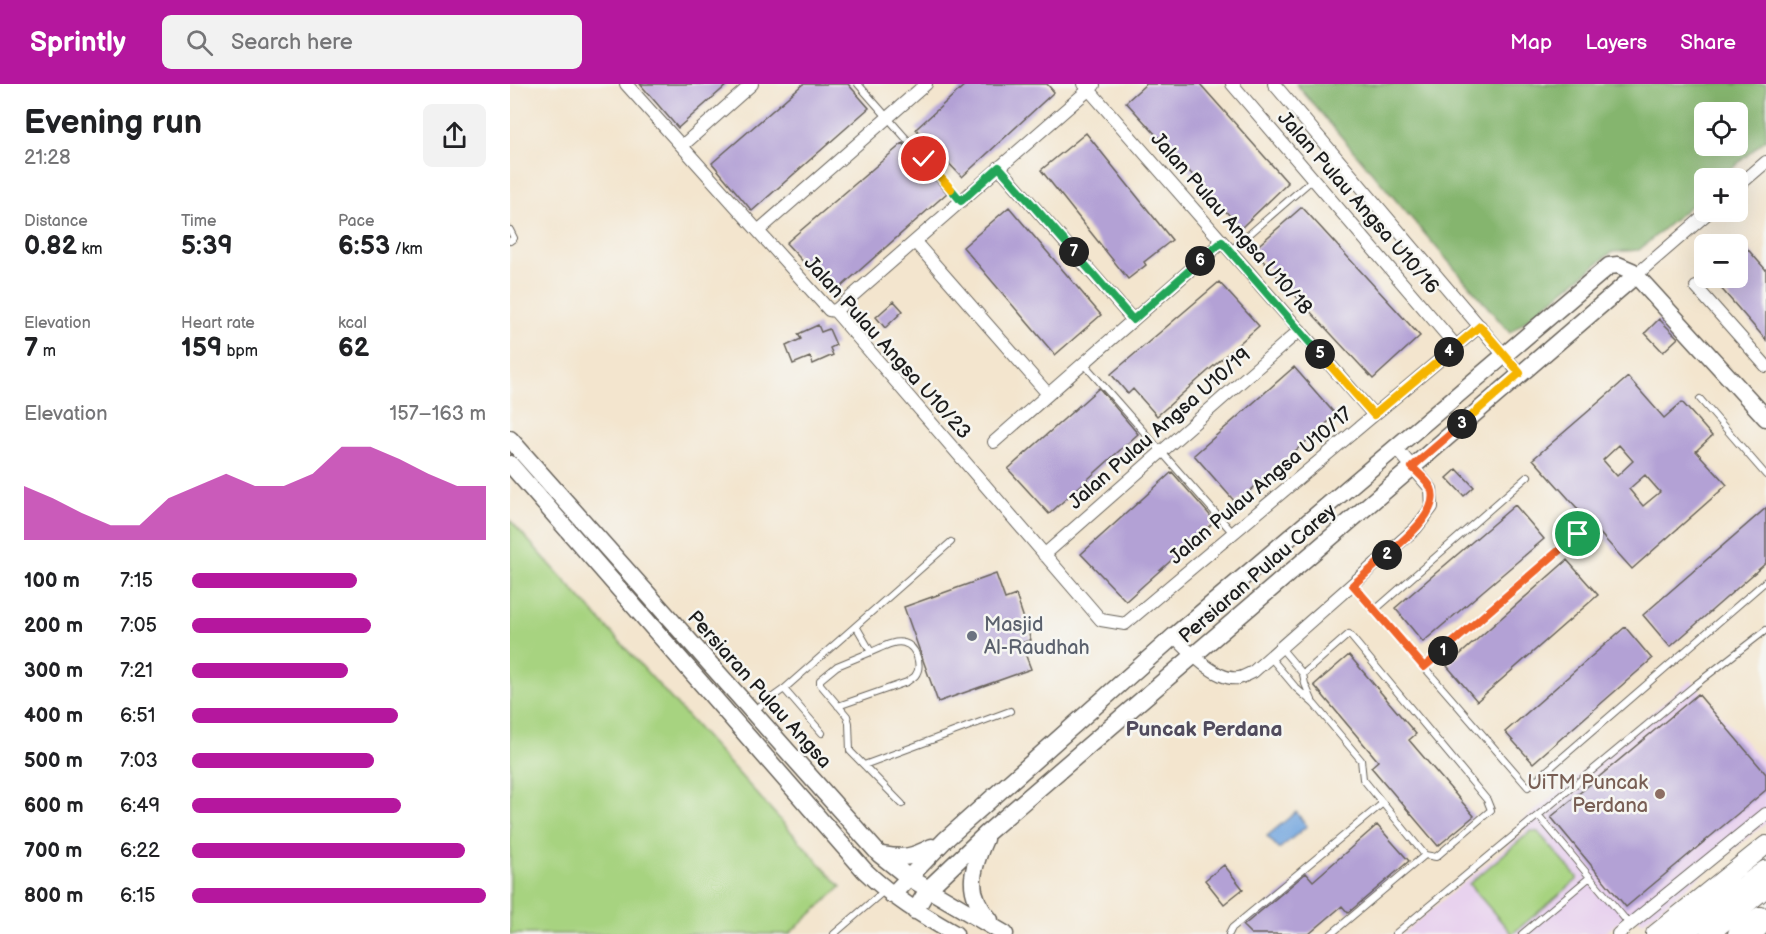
<!DOCTYPE html>
<meta charset="utf-8">
<style>
:root{--surface:#fff;--page:#f2f2f2;--text:#202124;--muted:#757577;--accent:#b5179e}
body{margin:0;font-family:"Balsamiq Sans",sans-serif;background:var(--page);color:var(--text);height:100vh;display:flex;flex-direction:column;font-size:22px;white-space:nowrap}
*{box-sizing:border-box;margin:0}
p{font-size:20px;color:var(--muted)}
.icon{flex:none;width:33px;height:33px;fill:none;stroke:currentColor;stroke-width:2;stroke-linecap:round;stroke-linejoin:round}
.map{position:relative;flex:1;overflow:hidden}
.details{display:flex;flex-direction:column;background:var(--surface);width:510px}
.details>*{flex:none}
.tools{position:absolute;left:1184px;top:18px;display:grid;gap:12px}
.tools a{display:grid;place-items:center;width:54px;height:54px;border-radius:9px;background:var(--surface);box-shadow:0 6px 24px #0002;font-size:30px}
.pin{position:absolute;display:grid;place-items:center;width:51px;height:51px;color:#fff;margin:-26px;border:3px solid #fff;border-radius:50%;box-shadow:0 2px 6px #0007}
.km{position:absolute;width:30px;height:30px;margin:-15px;border-radius:50%;background:#222;color:#fff;font-size:16px;line-height:30px;text-align:center}
.round{display:grid;place-items:center;flex:none;width:63px;height:63px;border-radius:9px;background:var(--page)}
.overview{display:flex;align-items:center;justify-content:space-between;height:102px;padding:0 24px}
h1{font-size:33px;font-weight:700;line-height:45px}
.figures{display:grid;grid-template-columns:repeat(3,1fr);gap:9px;height:102px;padding:6px 24px}
.figures div{display:grid;align-content:center}
.figures b{font-size:26px;font-weight:700}
.figures small{font-size:16px;font-weight:400}
.figures p{font-size:16px}
.chart{height:168px;padding:12px 24px}
.chart p{display:flex;justify-content:space-between}
.chart svg{width:100%;height:108px;margin-top:6px;fill:var(--accent);opacity:.7}
ul{padding:0 24px;list-style:none;font-size:20px}
li{display:grid;grid-template-columns:96px 72px 1fr;align-items:center;height:45px}
li i{height:15px;border-radius:8px;background:var(--accent)}
header{display:flex;align-items:center;gap:36px;box-sizing:border-box;height:84px;padding:0 30px;background:var(--accent);color:#fff}
header strong{font-size:28px}
nav{display:flex;gap:33px;margin-inline-start:auto;font-size:21px}
.search{width:420px;height:54px;background:var(--page);display:flex;align-items:center;gap:15px;box-sizing:border-box;padding:0 21px;border-radius:9px;color:var(--muted);font-size:22px}
main{display:flex;flex:1;min-height:0}
.map>svg:first-child{display:block}
.built{fill:#e8d2ee}
.green{fill:#a7d380;stroke:#62784e;stroke-width:1.5}
.forest{fill:#85b56e;stroke:#506845;stroke-width:1.5;fill-rule:evenodd}
.water{fill:#72a5de;stroke:#47607d;stroke-width:1.5}
.building{fill:#b3a1d5;fill-rule:evenodd}
.lines{fill:none;stroke-linecap:round;stroke-linejoin:round}
.lane-casing{stroke:#67625a;stroke-width:8}
.street-casing{stroke:#67625a;stroke-width:14}
.secondary-casing{stroke:#67625a;stroke-width:19}
.primary-casing{stroke:#67625a;stroke-width:20}
.highway-casing{stroke:#67625a;stroke-width:23}
.lane{stroke:#fff;stroke-width:6}
.street{stroke:#fff;stroke-width:12}
.secondary{stroke:#fff;stroke-width:16}
.primary{stroke:#fff;stroke-width:18}
.highway{stroke:#fff;stroke-width:21}
.split-1-casing{stroke:#fff;stroke-width:12}
.split-2-casing{stroke:#fff;stroke-width:12}
.split-3-casing{stroke:#fff;stroke-width:12}
.split-4-casing{stroke:#fff;stroke-width:12}
.split-5-casing{stroke:#fff;stroke-width:12}
.split-6-casing{stroke:#fff;stroke-width:12}
.split-7-casing{stroke:#fff;stroke-width:12}
.split-8-casing{stroke:#fff;stroke-width:12}
.split-9-casing{stroke:#fff;stroke-width:12}
.split-1{stroke:#f0652b;stroke-width:8}
.split-2{stroke:#f0652b;stroke-width:8}
.split-3{stroke:#f0652b;stroke-width:8}
.split-4{stroke:#f5b400;stroke-width:8}
.split-5{stroke:#f5b400;stroke-width:8}
.split-6{stroke:#22a559;stroke-width:8}
.split-7{stroke:#22a559;stroke-width:8}
.split-8{stroke:#22a559;stroke-width:8}
.split-9{stroke:#f5b400;stroke-width:8}
.worship-dot{fill:#6b7280;stroke:#f6f6f2;stroke-width:2}
.education-dot{fill:#8d6e63;stroke:#f6f6f2;stroke-width:2}
.labels{text-anchor:middle;stroke-width:5;stroke-linejoin:round;paint-order:stroke}
.street-label{font-size:20px;fill:#1c1c1c;stroke:#f6f6f2}
.worship-label{font-size:20px;fill:#5b616d;stroke:#f6f6f2;text-anchor:start}
.education-label{font-size:20px;fill:#785e54;stroke:#f6f6f2;text-anchor:end}
.neighbourhood-label{font-size:21px;font-weight:bold;fill:#514b5d;stroke:#f6f6f2}
</style>
<header>
<strong>Sprintly</strong>
<div class="search"><svg class="icon" aria-label="search" viewBox="0 0 24 24"><circle cx="10" cy="10" r="6"/><path d="M15 15l6 6"/></svg>Search here</div>
<nav><a>Map</a><a>Layers</a><a>Share</a></nav>
</header>
<main>
<section class="details">
<div class="overview"><div><h1>Evening run</h1><p>21:28</p></div><a class="round"><svg class="icon" aria-label="share" viewBox="0 0 24 24"><path d="M12 15V3M7 8l5-5 5 5M5 13v7h14v-7"/></svg></a></div>
<div class="figures">
<div><p>Distance</p><b>0.82<small> km</small></b></div>
<div><p>Time</p><b>5:39</b></div>
<div><p>Pace</p><b>6:53<small> /km</small></b></div>
</div>
<div class="figures">
<div><p>Elevation</p><b>7<small> m</small></b></div>
<div><p>Heart rate</p><b>159<small> bpm</small></b></div>
<div><p>kcal</p><b>62</b></div>
</div>
<div class="chart"><p><span>Elevation</span>157–163 m</p>
<svg viewBox="0 0 160 44" preserveAspectRatio="none"><path d="M0 44V22L10 27L20 33L30 38L40 38L50 27L60 22L70 17L80 22L90 22L100 17L110 6L120 6L130 11L140 17L150 22L160 22V44z"/></svg>
</div>
<ul>
<li><b>100 m</b>7:15<i style="width:56%"></i></li>
<li><b>200 m</b>7:05<i style="width:61%"></i></li>
<li><b>300 m</b>7:21<i style="width:53%"></i></li>
<li><b>400 m</b>6:51<i style="width:70%"></i></li>
<li><b>500 m</b>7:03<i style="width:62%"></i></li>
<li><b>600 m</b>6:49<i style="width:71%"></i></li>
<li><b>700 m</b>6:22<i style="width:93%"></i></li>
<li><b>800 m</b>6:15<i style="width:100%"></i></li>
</ul>
</section>
<div class="map">
<svg width="1256" height="850" viewBox="0 0 1256 850">
<rect width="100%" height="100%" fill="#f6f6f2"/>
<filter id="ink" filterUnits="userSpaceOnUse"><feTurbulence type="fractalNoise" baseFrequency=".0167" numOctaves="2"/><feDisplacementMap in="SourceGraphic" scale="12" xChannelSelector="R" yChannelSelector="G"/><feConvolveMatrix kernelMatrix="1 2 1 2 8 2 1 2 1" color-interpolation-filters="sRGB"/></filter>
<filter id="wash" filterUnits="userSpaceOnUse"><feTurbulence type="fractalNoise" baseFrequency=".008" numOctaves="4" result="noise"/><feDisplacementMap in="SourceGraphic" scale="24" xChannelSelector="R" yChannelSelector="G"/><feGaussianBlur stdDeviation="1.35" result="paint"/><feColorMatrix in="noise" values="0 0 0 0 0 0 0 0 0 0 0 0 0 0 0 0 0 1.4 0 .05"/><feComposite in="paint" operator="in"/></filter>
<g filter="url(#wash)">
<rect width="100%" height="100%" fill="#f3e5ce"/>
<!-- built -->
<path class="built" d="M1181,596L1256,682V739L1132,839L1122,828L1093,850H892L1016,747L1010,739Z"/>
<!-- green -->
<path class="green" d="M0,436L331,803L279,850H0Z
M1021,747L1028,748L1067,793V796L1002,850L959,800Z"/>
<!-- forest -->
<path class="forest" d="M786,0H1256V55L1211,94H1194V110L1129,166L1102,168L1000,249ZM1194,28H1227V62H1194Z"/>
<!-- water -->
<path class="water" d="M786,728L797,742L769,765L757,752Z"/>
<g id="blocks">
<!-- building -->
<path class="building" d="M130,0H218L168,44Z
M293,0H338L359,24L242,127L202,79Z
M456,0H537L544,8L452,93L406,45Z
M636,0H690L778,99L731,144L616,18Z
M576,49L662,156L634,178L636,181L618,195L531,86Z
M393,59L437,109L323,210L276,159Z
M499,123L591,231L545,271L453,163Z
M792,123L910,252L863,295L743,166Z
M1233,160L1256,186V256L1202,194H1227V165Z
M709,198L749,242L647,332L623,305L618,310L601,290Z
M384,217L393,227L375,244L366,233Z
M1149,235L1168,254L1153,268L1135,249Z
M308,241L311,248L319,245L326,261L320,264L323,271L303,280L300,273L283,280L276,262L291,255L288,250Z
M784,283L826,331L726,419L684,371Z
M1118,293L1154,334L1172,318L1202,352L1186,367L1217,401L1122,485L1023,375ZM1109,361L1123,377L1107,392L1093,376ZM1135,391L1150,408L1133,422L1119,405Z
M589,304L628,350L539,430L498,385Z
M947,385L964,403L954,412L937,394Z
M662,388L705,437L616,517L571,470Z
M1005,421L1034,455L913,558L885,524Z
M1256,424V479L1160,563L1133,531Z
M1057,476L1088,511L967,617L937,582Z
M486,490L495,515L506,511L521,556L511,559L521,585L428,618L394,523Z
M1115,543L1142,575L1023,679L995,648Z
M839,571L906,650L899,656L964,732L928,762L861,683L868,677L804,601Z
M1188,610L1256,690V706L1116,823L1041,733Z
M867,741L899,777L838,829L832,822L799,850H741L733,842L796,789L803,797Z
M714,781L733,805L714,820L695,796Z"/>
</g>
</g>
<g filter="url(#ink)">
<use href="#blocks" fill-opacity="0" stroke="#67625a" stroke-width="1.5"/>
<g class="lines">
<defs>
<path id="lane" d="M348,0L451,117
M0,146L4,154L0,157
M720,167L803,95
M574,280L723,449
M1190,315L1256,391
M843,501L1018,703L1256,497
M865,526L1018,392
M346,542L361,568L327,582L310,596V600L337,632L339,639L340,667L392,720
M771,564L793,590L795,600L802,616
M760,573L786,604L804,620L851,676L853,695L915,771L926,773L981,726L977,716L839,550L793,590
M914,583L1068,450
M274,605L312,649
M328,622L397,598C399,596 403,594 405,592C413,582 406,562 394,559C384,556 371,564 361,568
M243,627L274,605L441,458
M354,681L500,627
M1029,732L1120,841
M324,850L374,807
M719,850L722,844L873,719
M821,850L915,771
M885,850L1185,601L1256,546
M1012,850L1080,793"/>
<path id="street" d="M116,0L319,226L325,227L591,536L615,540L970,242
M574,0L864,331
M722,0L946,262
M764,0L1009,289
M172,62L242,0
M489,83L623,236
M1227,103L1256,78
M248,147L416,0
M405,158L538,310
M1126,191L1199,128
M1186,203L1256,282
M325,227L584,1
M484,358L712,158
M534,471L790,246
M664,552C678,567 707,598 729,594C733,593 739,590 743,588L906,444L922,423L921,405L887,365
M1108,850L1256,730"/>
<path id="secondary" d="M0,355L369,770L398,793L495,850
M0,380L355,787C382,813 412,831 445,850
M475,755C461,787 455,808 480,836
M373,771C395,775 402,773 422,763
M382,811L435,756L664,552L1099,182L1108,181L1122,187L1256,334
M405,827L418,805L477,749L1126,191"/>
<path id="primary" d="M1145,850L1256,761
M1199,850L1256,804
M1227,850L1250,832"/>
<path id="highway" d="M1170,850L1256,787
M1241,850L1256,834"/>
</defs>
<!-- lane casing -->
<use href="#lane" class="lane-casing"/>
<!-- street casing -->
<use href="#street" class="street-casing"/>
<!-- secondary casing -->
<use href="#secondary" class="secondary-casing"/>
<!-- primary casing -->
<use href="#primary" class="primary-casing"/>
<!-- highway casing -->
<use href="#highway" class="highway-casing"/>
<!-- lane -->
<use href="#lane" class="lane"/>
<!-- street -->
<use href="#street" class="street"/>
<!-- secondary -->
<use href="#secondary" class="secondary"/>
<!-- primary -->
<use href="#primary" class="primary"/>
<!-- highway -->
<use href="#highway" class="highway"/>
</g>
</g>
<g class="lines" filter="url(#ink)">
<defs>
<path id="split-1" d="M933,567L1068,450"/>
<path id="split-2" d="M877,471L843,501L914,583L933,567"/>
<path id="split-3" d="M877,471C892,457 931,428 921,404C918,397 908,389 902,383L952,340"/>
<path id="split-4" d="M939,268L970,242L1010,289L952,340"/>
<path id="split-5" d="M810,270L864,331L939,268"/>
<path id="split-6" d="M690,177L712,158L810,270"/>
<path id="split-7" d="M564,168L623,236L690,177"/>
<path id="split-8" d="M441,105L451,117L489,83L564,168"/>
<path id="split-9" d="M414,75L441,105"/>
</defs>
<!-- split-1 casing -->
<use href="#split-1" class="split-1-casing"/>
<!-- split-2 casing -->
<use href="#split-2" class="split-2-casing"/>
<!-- split-3 casing -->
<use href="#split-3" class="split-3-casing"/>
<!-- split-4 casing -->
<use href="#split-4" class="split-4-casing"/>
<!-- split-5 casing -->
<use href="#split-5" class="split-5-casing"/>
<!-- split-6 casing -->
<use href="#split-6" class="split-6-casing"/>
<!-- split-7 casing -->
<use href="#split-7" class="split-7-casing"/>
<!-- split-8 casing -->
<use href="#split-8" class="split-8-casing"/>
<!-- split-9 casing -->
<use href="#split-9" class="split-9-casing"/>
<!-- split-1 -->
<use href="#split-1" class="split-1"/>
<!-- split-2 -->
<use href="#split-2" class="split-2"/>
<!-- split-3 -->
<use href="#split-3" class="split-3"/>
<!-- split-4 -->
<use href="#split-4" class="split-4"/>
<!-- split-5 -->
<use href="#split-5" class="split-5"/>
<!-- split-6 -->
<use href="#split-6" class="split-6"/>
<!-- split-7 -->
<use href="#split-7" class="split-7"/>
<!-- split-8 -->
<use href="#split-8" class="split-8"/>
<!-- split-9 -->
<use href="#split-9" class="split-9"/>
</g>
<!-- markers -->
<circle class="worship-dot" cx="462" cy="552" r="6"/>
<circle class="education-dot" cx="1150" cy="710" r="6"/>
<g class="labels">
<!-- street labels -->
<g class="street-label">
<text transform="translate(849 118) rotate(49)" y="7">Jalan Pulau Angsa U10/16</text>
<text transform="translate(722 139) rotate(49)" y="7">Jalan Pulau Angsa U10/18</text>
<text transform="translate(378 263) rotate(48)" y="7">Jalan Pulau Angsa U10/23</text>
<text transform="translate(649 344) rotate(-41)" y="7">Jalan Pulau Angsa U10/19</text>
<text transform="translate(750 401) rotate(-40)" y="7">Jalan Pulau Angsa U10/17</text>
<text transform="translate(747 489) rotate(-41)" y="7">Persiaran Pulau Carey</text>
<text transform="translate(250 605) rotate(48)" y="7">Persiaran Pulau Angsa</text>
</g>
<!-- worship labels -->
<g class="worship-label">
<text x="474" y="547">Masjid<tspan x="474" dy="23">Al-Raudhah</tspan></text>
</g>
<!-- education labels -->
<g class="education-label">
<text x="1138" y="705">UiTM Puncak<tspan x="1138" dy="23">Perdana</tspan></text>
</g>
<!-- neighbourhood labels -->
<g class="neighbourhood-label">
<text x="694" y="652">Puncak Perdana</text>
</g>
</g>
</svg>
<div class="tools">
<a><svg class="icon" aria-label="locate" viewBox="0 0 24 24"><circle cx="12" cy="12" r="6"/><path d="M12 2v4M12 18v4M2 12h4M18 12h4"/></svg></a>
<a>+</a>
<a>−</a>
</div>
<div class="pin" style="left:1068px;top:450px;background:#1e9e55"><svg class="icon" aria-label="arrive" viewBox="0 0 24 24"><path d="M6 21V4h12l-3 4 3 4H6"/></svg></div>
<div class="pin" style="left:414px;top:75px;background:#d93025"><svg class="icon" aria-label="check" viewBox="0 0 24 24"><path d="M5 12l5 5 9-10"/></svg></div>
<b class="km" style="left:933px;top:567px">1</b>
<b class="km" style="left:877px;top:471px">2</b>
<b class="km" style="left:952px;top:340px">3</b>
<b class="km" style="left:939px;top:268px">4</b>
<b class="km" style="left:810px;top:270px">5</b>
<b class="km" style="left:690px;top:177px">6</b>
<b class="km" style="left:564px;top:168px">7</b>
</div>
</main>
